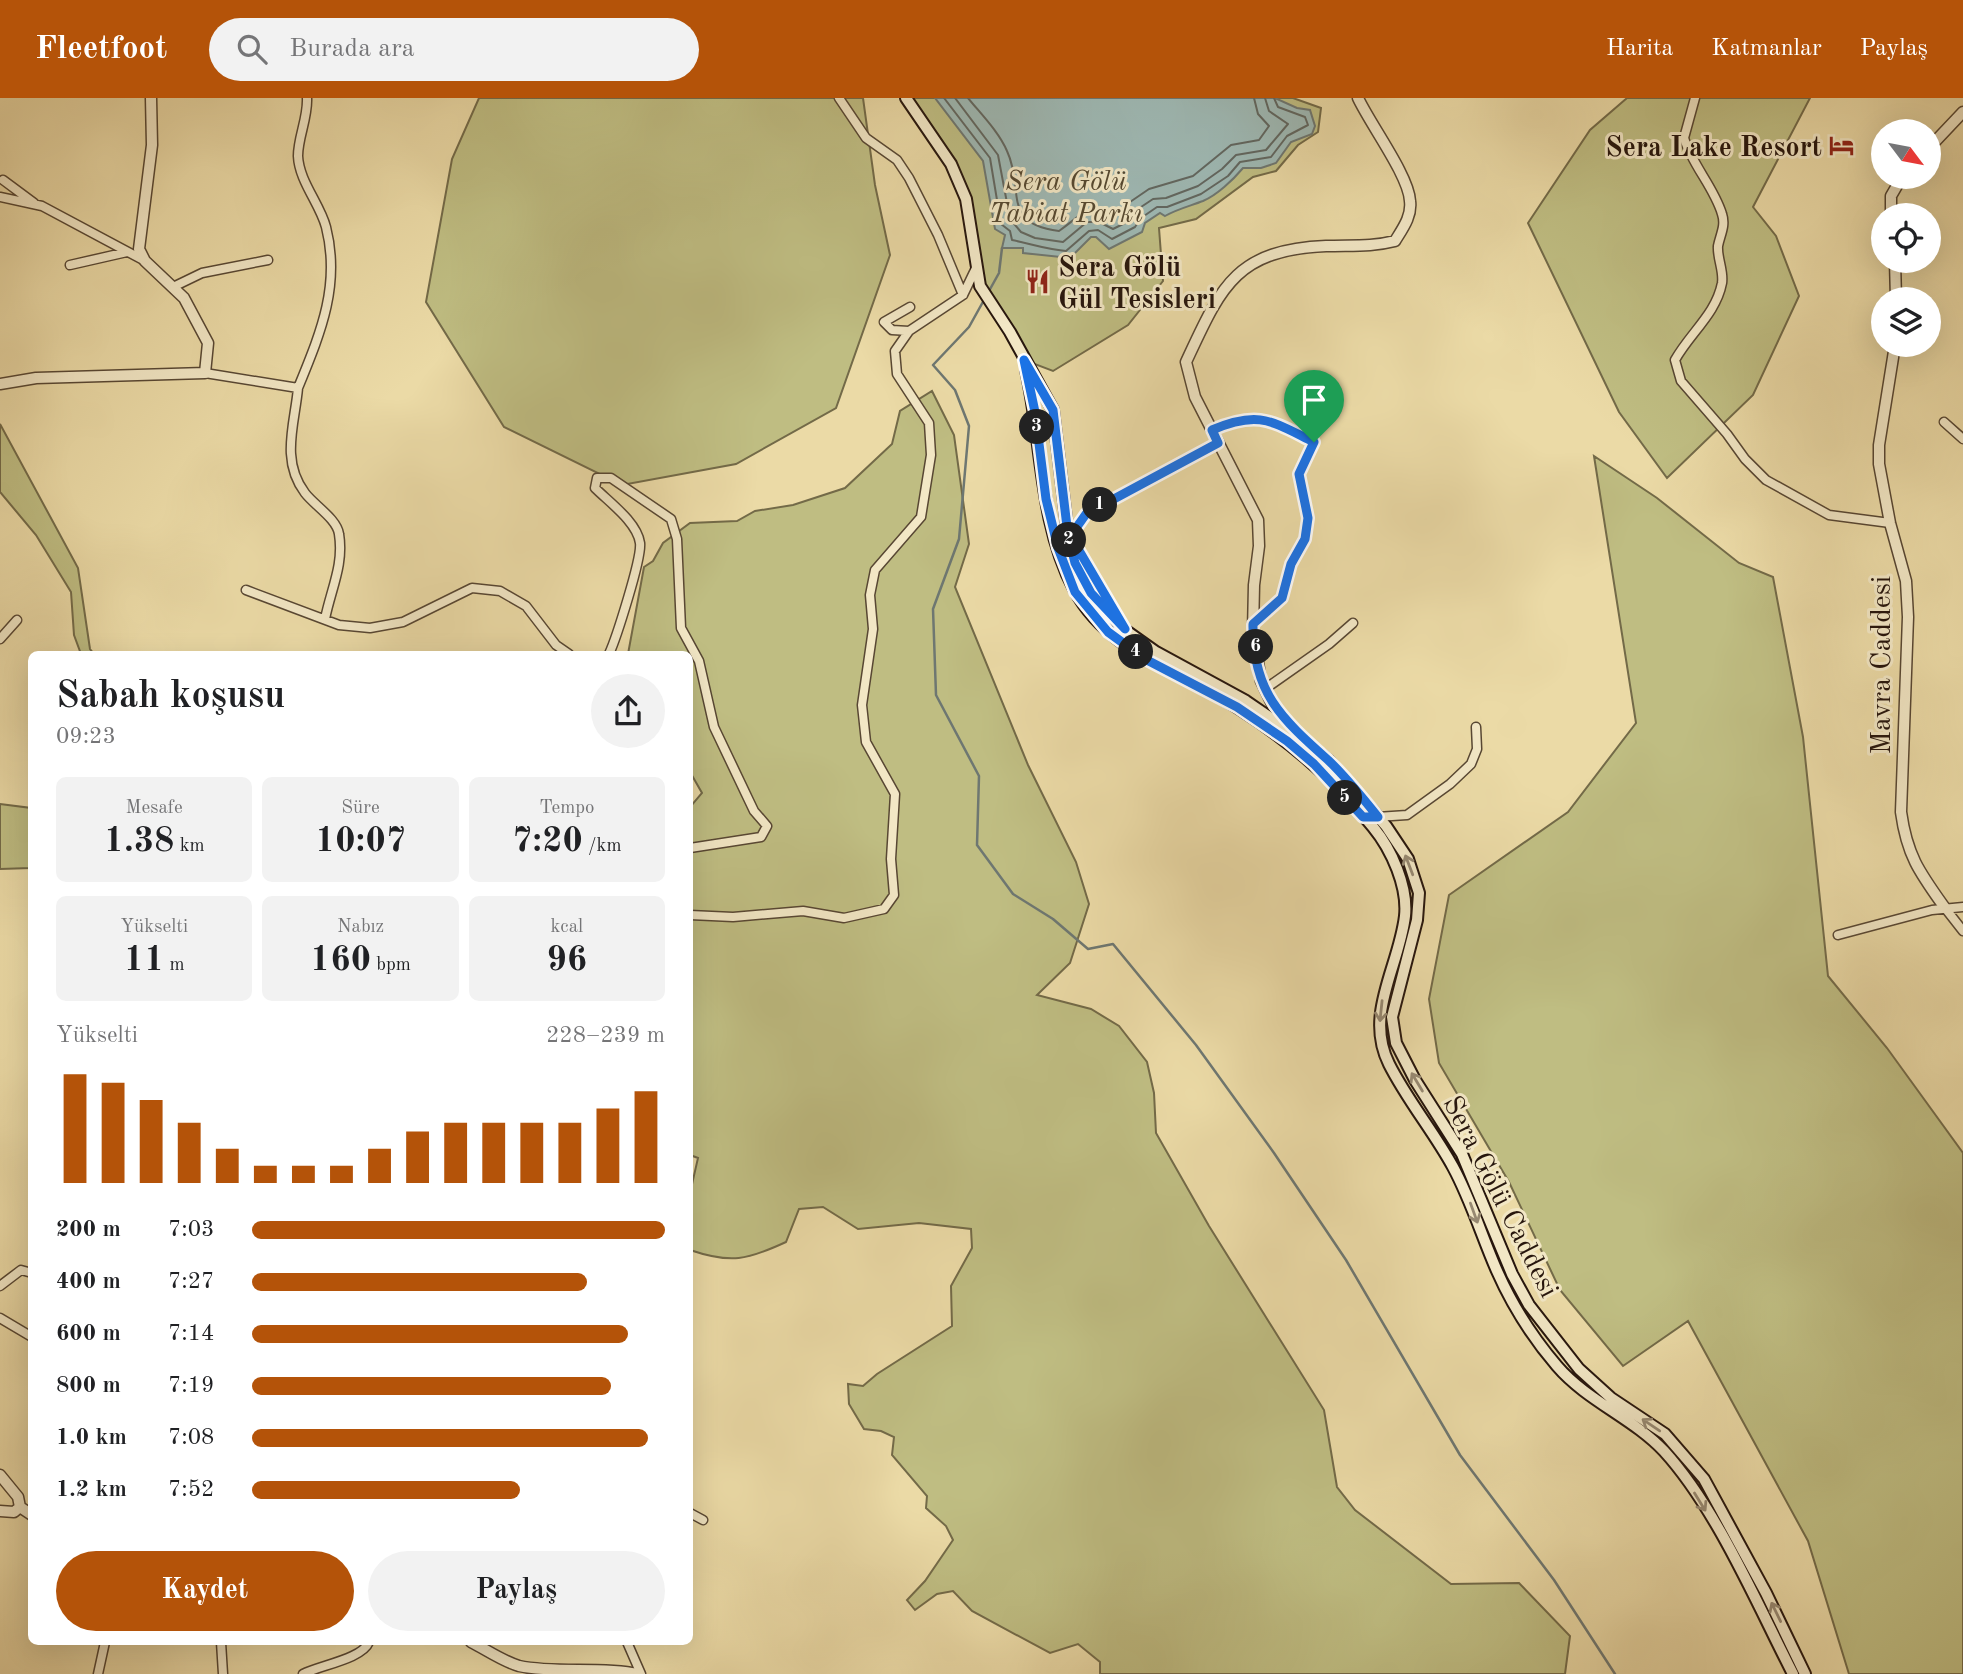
<!DOCTYPE html>
<html lang="tr">
<meta charset="utf-8">
<style>
:root{--surface:#fff;--page:#f2f2f2;--text:#202124;--muted:#757577;--accent:#b45309}
body{margin:0;font-family:"Old Standard TT",serif;background:var(--page);color:var(--text);height:100vh;display:flex;flex-direction:column;font-size:26px;white-space:nowrap}
*{box-sizing:border-box;margin:0}
p{font-size:23px;color:var(--muted)}
.icon{flex:none;width:38px;height:38px;fill:none;stroke:currentColor;stroke-width:2;stroke-linecap:round;stroke-linejoin:round}
.map{position:relative;flex:1;overflow:hidden}
.details{position:absolute;left:28px;top:553px;width:665px;height:994px;display:flex;flex-direction:column;background:var(--surface);border-radius:10px;box-shadow:0 7px 28px #0002}
.details>*{flex:none}
.needle{width:46px;rotate:122deg}
.tools{position:absolute;left:1871px;top:21px;display:grid;gap:14px}
.tools a{display:grid;place-items:center;width:70px;height:70px;border-radius:50%;background:var(--surface);box-shadow:0 7px 28px #0002;font-size:35px}
.pin{position:absolute;display:grid;place-items:center;width:60px;height:60px;color:#fff;margin:-72px -30px;border-radius:50% 50% 50% 0;rotate:-45deg;box-shadow:0 0 7px #0007}
.pin .icon{rotate:45deg}
.km{position:absolute;width:35px;height:35px;margin:-18px;border-radius:50%;background:#222;color:#fff;font-size:19px;line-height:35px;text-align:center}
.round{display:grid;place-items:center;flex:none;width:74px;height:74px;border-radius:37px;background:var(--page)}
.head{display:flex;align-items:center;justify-content:space-between;height:119px;padding:0 28px}
h1{font-size:38px;font-weight:700;line-height:52px}
.metrics{display:grid;grid-template-columns:repeat(3,1fr);gap:10px;height:119px;padding:7px 28px}
.metrics div{display:grid;align-content:center;border-radius:10px;background:var(--page);text-align:center}
.metrics b{font-size:35px;font-weight:700}
.metrics small{font-size:19px;font-weight:400}
.metrics p{font-size:19px}
.chart{height:196px;padding:14px 28px}
.chart p{display:flex;justify-content:space-between}
.chart svg{width:100%;height:126px;margin-top:7px;stroke:var(--accent);stroke-width:6}
.cta{display:flex;gap:14px;margin-top:auto;padding:14px 28px}
.cta a{flex:1;height:80px;border-radius:42px;background:var(--accent);color:#fff;font-size:28px;font-weight:700;line-height:80px;text-align:center}
.cta a+a{background:var(--page);color:var(--text)}
ul{padding:0 28px;list-style:none;font-size:23px}
li{display:grid;grid-template-columns:112px 84px 1fr;align-items:center;height:52px}
li i{height:18px;border-radius:9px;background:var(--accent)}
header{display:flex;align-items:center;gap:42px;box-sizing:border-box;height:98px;padding:0 35px;background:var(--accent);color:#fff}
header strong{font-size:33px}
nav{display:flex;gap:38px;margin-inline-start:auto;font-size:24px}
.search{width:490px;height:63px;background:var(--page);display:flex;align-items:center;gap:18px;box-sizing:border-box;padding:0 24px;border-radius:38px;color:var(--muted);font-size:26px}
.map>svg:first-child{display:block}
.green{fill:#bfbd82;stroke:#736a48;stroke-width:2}
.water{fill:#9eb8b3;stroke:#6e7771;stroke-width:2}
.lines{fill:none;stroke-linecap:round;stroke-linejoin:round}
.shore{stroke:#626760;stroke-width:2}
.stream{stroke:#6e7771;stroke-width:2.5}
.minor-casing{stroke:#584733;stroke-width:11}
.tertiary-casing{stroke:#584733;stroke-width:13}
.secondary-casing{stroke:#27160d;stroke-width:14}
.minor{stroke:#f2e7c5;stroke-width:8}
.tertiary{stroke:#f2e7c5;stroke-width:10}
.secondary{stroke:#f2e7c5;stroke-width:10}
.oneway{stroke:#978972}
.route-casing{stroke:#fff;stroke-width:14}
.route{stroke:#1a73e8;stroke-width:9}
.labels{text-anchor:middle;stroke-width:6;stroke-linejoin:round;paint-order:stroke}
.poi-label{font-size:28px;font-weight:bold;fill:#27160d;stroke:#f2e7c5;text-anchor:end}
.park-label{font-size:28px;font-style:italic;fill:#554830;stroke:#f2e7c5}
.street-label{font-size:28px;fill:#27160d;stroke:#f2e7c5}
</style>
<header>
<strong>Fleetfoot</strong>
<div class="search"><svg class="icon" aria-label="search" viewBox="0 0 24 24"><circle cx="10" cy="10" r="6"/><path d="M15 15l6 6"/></svg>Burada ara</div>
<nav><a>Harita</a><a>Katmanlar</a><a>Paylaş</a></nav>
</header>
<div class="map">
<svg width="1963" height="1576" viewBox="0 0 1963 1576">
<rect width="100%" height="100%" fill="#ebdaa6"/>
<filter id="stains"><feTurbulence type="fractalNoise" baseFrequency=".00286" numOctaves="4"/><feColorMatrix values="0 0 0 0 .2 0 0 0 0 .09 0 0 0 0 .02 0 0 0 .5 -.17"/></filter>
<radialGradient id="worn" r=".72"><stop offset=".6" stop-color="#630" stop-opacity="0"/><stop offset="1" stop-color="#630" stop-opacity=".3"/></radialGradient>
<!-- green -->
<path class="green" d="M479,0H863L875,87L890,157L836,310L736,366L622,387L504,329L426,204L452,61Z
M906,0H1293L1321,10L1318,34L1298,47L1276,73L1253,79L1196,121L1159,130L1163,183L1128,227L1053,273L1024,262L980,188L966,101Z
M1627,0H1810L1753,109L1776,138L1799,198L1753,297L1667,380L1619,314L1528,125L1590,32Z
M932,293L954,337L969,446L955,489L1028,667L1076,764L1089,806L1070,865L1037,897L1091,911L1119,928L1147,964L1154,995L1156,1035L1209,1128L1324,1312L1337,1389L1355,1412L1451,1486L1519,1485L1570,1538L1565,1576H1100V1564L1078,1546L1050,1555L972,1513L953,1493L937,1496L915,1512L907,1502L925,1483L953,1442L946,1428L926,1410L927,1398L892,1357L894,1339L881,1333L864,1331L849,1306L848,1286L863,1288L877,1276L952,1228L951,1188L972,1150L971,1131L919,1125L858,1131L823,1109L799,1111L786,1144C747,1162 731,1166 690,1152V1095L698,1060L690,1057V709L702,695L690,674V556H628L644,469L653,463L663,445L690,425L737,423L755,413L793,407L845,390L892,346L900,313Z
M0,326L78,470L90,551L94,556H81L74,537L71,494L36,437L0,394Z
M1594,358L1657,400L1739,465L1773,479L1803,639L1828,878L1887,950L1963,1055V1576H1849L1808,1443L1688,1223L1623,1268L1560,1192L1509,1084L1439,965L1429,901L1449,797L1568,714L1636,625Z
M0,706L31,710V770L0,771Z"/>
<!-- water -->
<path class="water" d="M935,0H1275L1297,10L1310,12L1315,28L1312,36L1291,44L1276,65L1261,70H1243C1233,82 1217,97 1203,103C1190,108 1177,111 1165,118L1160,115L1145,125L1142,134L1109,151L1096,139H1091L1070,160L1023,155V150H1002L1005,137L995,131L983,63Z"/>
<g class="lines">
<!-- shore -->
<path class="shore" d="M944,0L990,60L1001,126L1010,133L1012,142C1031,146 1045,151 1066,153L1089,133L1098,132L1112,141L1135,129L1141,120L1157,109H1167L1201,96L1228,78L1240,64L1271,59L1287,38L1308,27L1305,19L1278,9L1274,0
M955,0L998,57L1010,121L1021,134L1035,140L1063,144L1087,124H1099L1113,131L1129,123L1135,113L1153,101L1166,100L1198,88L1222,71L1236,57L1266,52L1288,26L1269,13L1265,0
M968,0C981,16 999,34 1007,53C1025,91 1000,126 1059,133C1086,114 1080,109 1115,118L1130,104L1149,91L1193,78L1231,47L1259,42L1269,28L1258,16L1254,0"/>
<!-- stream -->
<path class="stream" d="M989,193L999,175L1002,150
M984,202L969,229L933,267L955,292L969,328L959,441L933,511L936,597L979,678L977,747L1013,796L1053,821L1088,851L1113,846L1196,947L1274,1055L1346,1162L1460,1357L1554,1482L1615,1576"/>
<defs>
<path id="minor" d="M839,0L866,40L897,62L909,80L938,137L963,197
M1695,0L1684,40C1692,67 1714,89 1722,116C1726,128 1720,137 1718,148C1717,160 1724,173 1722,185C1716,216 1690,235 1675,262L1681,283L1727,336L1745,361L1766,382L1829,417L1890,425
M3,82L34,105
M0,99L42,108L145,163
M70,167L127,154
M173,189L202,175L268,162
M909,233L892,232L884,224L910,209
M205,275L298,290C295,325 280,362 305,395C314,407 337,421 339,436C344,467 331,491 325,521
M298,290C320,236 341,188 326,129C320,106 299,83 298,58C298,39 308,20 307,0
M1944,324L1963,341
M1212,332C1259,312 1270,323 1314,344L1299,376L1308,420L1305,441L1291,466L1282,500L1253,526
M246,492L339,527L370,530L403,524L472,490L500,493L526,508L556,547L569,556
M1118,520L1074,444V433L1086,416L1218,345
M0,541L17,522
M609,556C616,541 642,460 640,445C637,424 609,404 595,390L597,380H611L671,421L677,441L681,530L699,563L714,629L754,713L767,728L761,739L690,750
M1265,591L1329,546L1353,525
M1377,719L1407,717L1450,686L1471,666L1477,651L1476,629
M1945,810L1963,833
M690,817L733,819L803,813L844,820L884,811L894,797L891,761L895,696L866,644L862,607L873,531L870,497L875,472L921,419L931,357L929,325L897,276L895,253L909,233L963,197L976,170
M1838,837L1932,812L1963,809
M0,1188L21,1172L32,1175
M0,1220L32,1239
M690,1415L703,1422
M221,1544L223,1576
M627,1544L641,1576
M98,1576L105,1544
M303,1576C321,1567 362,1561 369,1544"/>
<path id="tertiary" d="M1928,51L1963,14
M1891,117V98L1902,79
M1895,163L1896,201
M1895,247L1879,347V366L1890,425L1906,483L1908,519L1901,714C1907,758 1920,775 1945,810
M0,286L36,280L205,275L208,245L184,200L145,163L139,151L152,47L151,0
M1314,666L1307,645L1273,608L1261,583L1253,533L1254,487L1259,448L1258,422L1195,299L1186,264C1221,189 1235,152 1326,148C1350,147 1372,149 1395,143C1403,130 1412,118 1410,103C1409,78 1370,26 1358,0
M0,1377L18,1399L20,1409
M20,1409L32,1417
M0,1413L14,1414L20,1409
M471,1544C487,1552 502,1563 519,1568C557,1576 599,1568 638,1576"/>
<path id="secondary" d="M906,0L951,66L966,101L980,188L1010,234L1053,312L1068,437L1075,465L1091,495L1125,532L1156,554L1246,603L1307,645L1329,663L1386,728L1408,761L1419,795L1417,822L1392,919L1396,945L1415,982L1462,1056L1512,1176L1529,1207L1579,1271L1611,1300L1665,1336L1704,1381L1766,1495L1805,1576
M1026,272C1042,343 1039,425 1074,491C1108,556 1185,575 1241,612C1291,644 1336,683 1373,729C1392,752 1408,789 1405,818C1399,869 1364,916 1389,966C1407,1002 1434,1034 1453,1069C1471,1102 1482,1139 1497,1173C1512,1207 1533,1240 1557,1268C1587,1303 1633,1320 1664,1353C1717,1411 1757,1506 1793,1576"/>
</defs>
<!-- minor casing -->
<use href="#minor" class="minor-casing"/>
<!-- tertiary casing -->
<use href="#tertiary" class="tertiary-casing"/>
<!-- secondary casing -->
<use href="#secondary" class="secondary-casing"/>
<!-- minor -->
<use href="#minor" class="minor"/>
<!-- tertiary -->
<use href="#tertiary" class="tertiary"/>
<!-- secondary -->
<use href="#secondary" class="secondary"/>
</g>
<!-- one-way arrows -->
<defs><path id="oneway-shaft" d="M-6 0H5M1.5-3L5.5 0L1.5 3" fill="none" stroke-width="1.6" stroke-linecap="round" stroke-linejoin="round" transform="scale(1.75)"/></defs>
<g class="oneway">
<use href="#oneway-shaft" transform="translate(1409 767) rotate(-111)"/>
<use href="#oneway-shaft" transform="translate(1381 913) rotate(96)"/>
<use href="#oneway-shaft" transform="translate(1417 984) rotate(-121)"/>
<use href="#oneway-shaft" transform="translate(1474 1115) rotate(70)"/>
<use href="#oneway-shaft" transform="translate(1651 1327) rotate(-146)"/>
<use href="#oneway-shaft" transform="translate(1700 1404) rotate(58)"/>
<use href="#oneway-shaft" transform="translate(1776 1514) rotate(-116)"/>
</g>
<g class="lines">
<defs>
<path id="route" d="M1024,262L1053,312L1068,437L1075,465L1091,495L1125,531L1074,444V433L1086,416L1218,345L1212,332C1259,312 1271,323 1314,344L1299,376L1308,420L1305,441L1291,466L1282,500L1253,526C1252,594 1281,620 1328,662C1346,679 1362,699 1378,719H1363L1314,666L1287,643L1237,609L1145,561L1108,534L1075,494L1058,450L1046,401L1035,314Z"/>
</defs>
<!-- route casing -->
<use href="#route" class="route-casing"/>
<!-- route -->
<use href="#route" class="route"/>
</g>
<!-- icons -->
<defs>
<symbol id="hotel-bare" viewBox="-9 -9 18 18"><path d="M-6-4.5h1.5V1H6V5H4.5V3h-9V5H-6ZM-4 0a1.8 1.8 0 1 1 3.6 0ZM.5 0V-2.5h3Q6-2.5 6 0Z" fill="#8f2418" stroke="#f2e7c5" stroke-width="2.5" paint-order="stroke"/></symbol>
<symbol id="restaurant-bare" viewBox="-9 -9 18 18"><path d="M-5-6h1v4h1v-4h1v4h1v-4h1v5L-1.5 .5V6h-2V.5L-5-1ZM5-6V6H3V1.5H1.5Q1.5-4 5-6Z" fill="#8f2418" stroke="#f2e7c5" stroke-width="2.5" paint-order="stroke"/></symbol>
</defs>
<g fill-rule="evenodd">
<use href="#hotel-bare" x="1824" y="30" width="35" height="35"/>
<use href="#restaurant-bare" x="1020" y="166" width="35" height="35"/>
</g>
<g class="labels">
<!-- poi labels -->
<g class="poi-label">
<text x="1822" y="58">Sera Lake Resort</text>
<text x="1058" y="178" text-anchor="start">Sera Gölü<tspan x="1058" dy="32">Gül Tesisleri</tspan></text>
</g>
<!-- park labels -->
<g class="park-label">
<text x="1066" y="92">Sera Gölü<tspan x="1066" dy="32">Tabiat Parkı</tspan></text>
</g>
<!-- street labels -->
<g class="street-label">
<text transform="translate(1880 567) rotate(-90)" y="10">Mavra Caddesi</text>
<text transform="translate(1502 1098) rotate(63)" y="10">Sera Gölü Caddesi</text>
</g>
</g>
<rect width="100%" height="100%" filter="url(#stains)"/>
<rect width="100%" height="100%" fill="url(#worn)"/>
</svg>
<div class="tools">
<a><svg class="needle" viewBox="-14 -14 28 28"><path d="M0-13l5 13h-10z" fill="#e53935"/><path d="M0 13l5-13h-10z" fill="#757577"/></svg></a>
<a><svg class="icon" aria-label="locate" viewBox="0 0 24 24"><circle cx="12" cy="12" r="6"/><path d="M12 2v4M12 18v4M2 12h4M18 12h4"/></svg></a>
<a><svg class="icon" aria-label="layers" viewBox="0 0 24 24"><path d="M12 4l9 5-9 5-9-5zM3 14l9 5 9-5"/></svg></a>
</div>
<div class="pin" style="left:1314px;top:344px;background:#1e9e55"><svg class="icon" aria-label="arrive" viewBox="0 0 24 24"><path d="M6 21V4h12l-3 4 3 4H6"/></svg></div>
<b class="km" style="left:1100px;top:407px">1</b>
<b class="km" style="left:1069px;top:442px">2</b>
<b class="km" style="left:1037px;top:329px">3</b>
<b class="km" style="left:1136px;top:554px">4</b>
<b class="km" style="left:1345px;top:700px">5</b>
<b class="km" style="left:1256px;top:549px">6</b>
<section class="details">
<div class="head"><div><h1>Sabah koşusu</h1><p>09:23</p></div><a class="round"><svg class="icon" aria-label="share" viewBox="0 0 24 24"><path d="M12 15V3M7 8l5-5 5 5M5 13v7h14v-7"/></svg></a></div>
<div class="metrics">
<div><p>Mesafe</p><b>1.38<small> km</small></b></div>
<div><p>Süre</p><b>10:07</b></div>
<div><p>Tempo</p><b>7:20<small> /km</small></b></div>
</div>
<div class="metrics">
<div><p>Yükselti</p><b>11<small> m</small></b></div>
<div><p>Nabız</p><b>160<small> bpm</small></b></div>
<div><p>kcal</p><b>96</b></div>
</div>
<div class="chart"><p><span>Yükselti</span>228–239 m</p>
<svg viewBox="0 0 160 44" preserveAspectRatio="none"><path d="M5 44V6M15 44V9M25 44V15M35 44V23M45 44V32M55 44V38M65 44V38M75 44V38M85 44V32M95 44V26M105 44V23M115 44V23M125 44V23M135 44V23M145 44V18M155 44V12"/></svg>
</div>
<ul>
<li><b>200 m</b>7:03<i style="width:100%"></i></li>
<li><b>400 m</b>7:27<i style="width:81%"></i></li>
<li><b>600 m</b>7:14<i style="width:91%"></i></li>
<li><b>800 m</b>7:19<i style="width:87%"></i></li>
<li><b>1.0 km</b>7:08<i style="width:96%"></i></li>
<li><b>1.2 km</b>7:52<i style="width:65%"></i></li>
</ul>
<div class="cta"><a>Kaydet</a><a>Paylaş</a></div>
</section>
</div>
